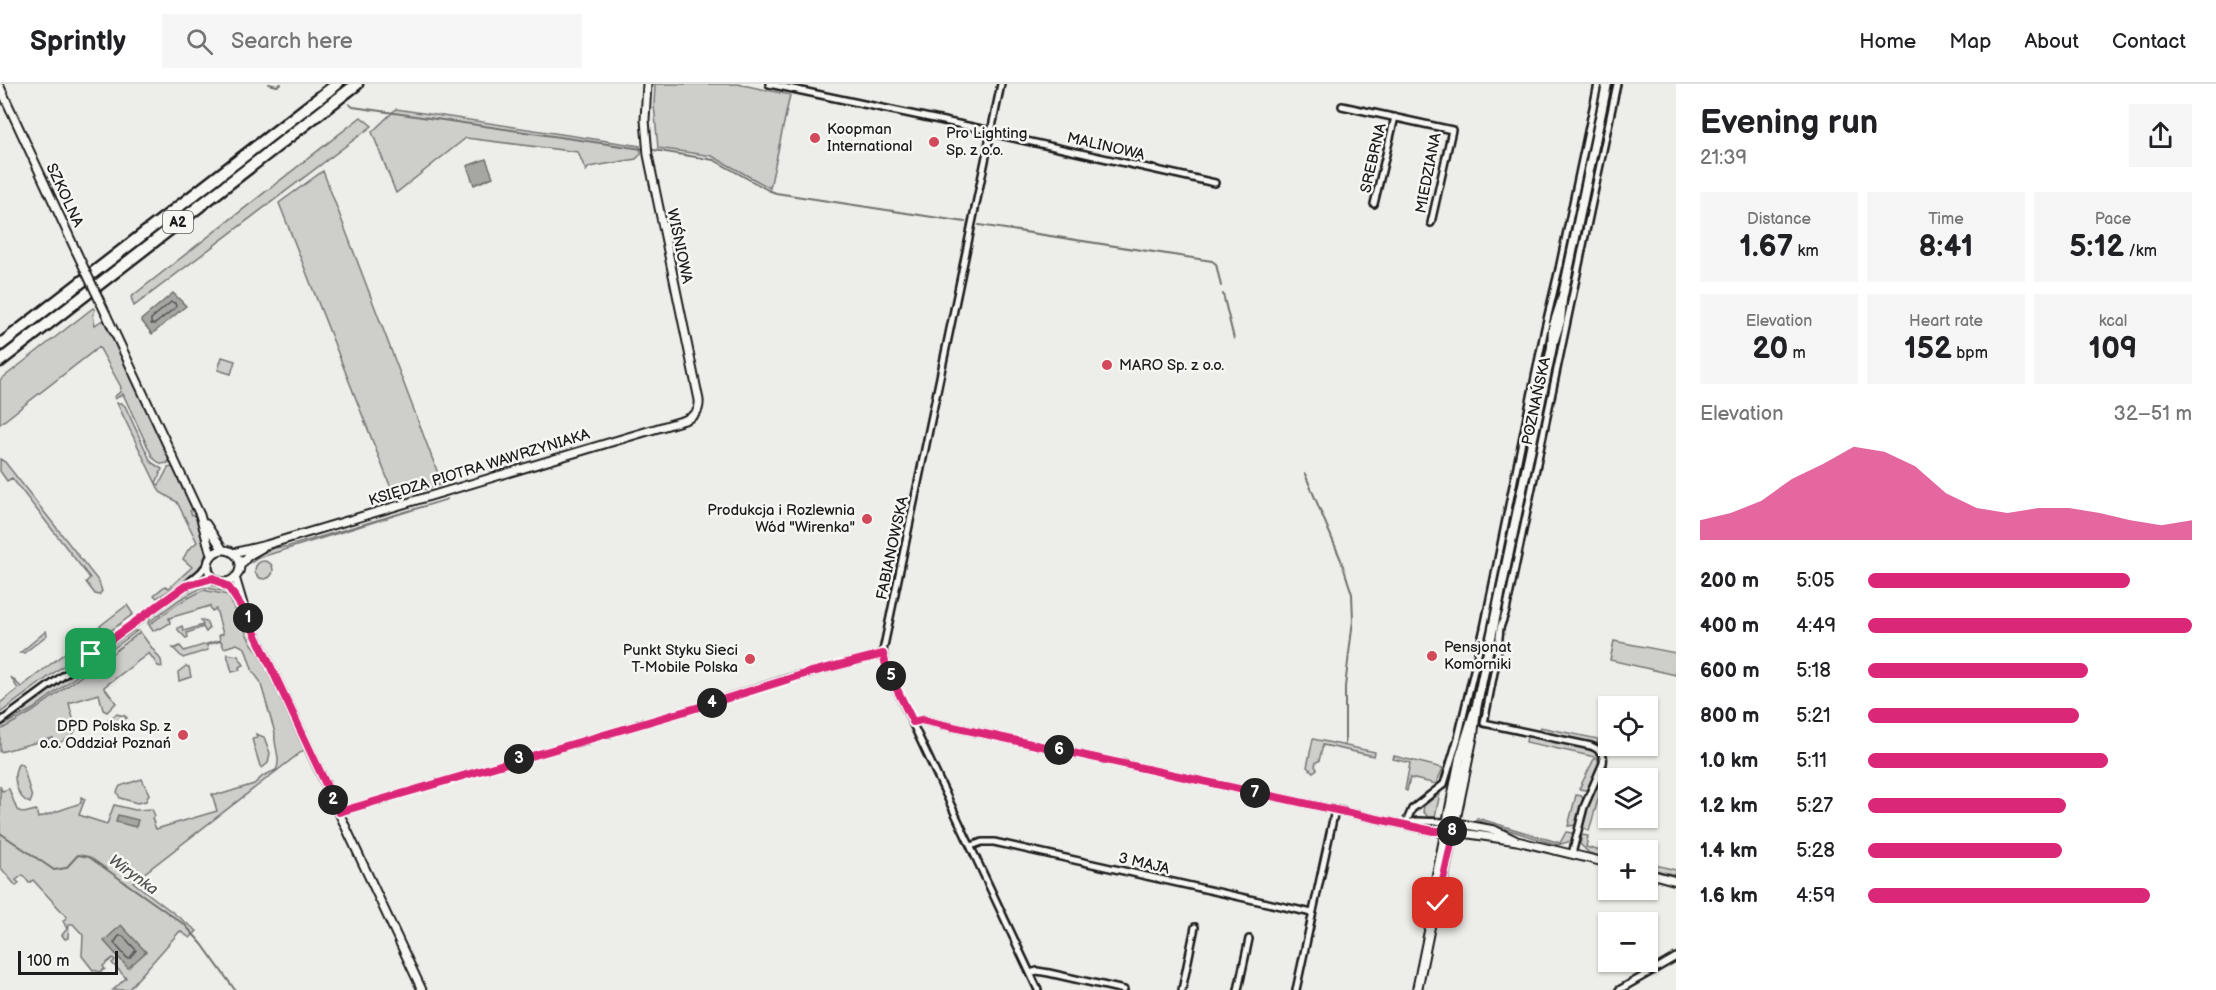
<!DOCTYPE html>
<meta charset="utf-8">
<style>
:root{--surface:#fff;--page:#f6f6f6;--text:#202124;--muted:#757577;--line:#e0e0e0;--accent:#db2777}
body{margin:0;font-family:"Balsamiq Sans",sans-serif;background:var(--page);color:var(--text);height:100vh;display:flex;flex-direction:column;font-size:22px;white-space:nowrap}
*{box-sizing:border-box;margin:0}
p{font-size:20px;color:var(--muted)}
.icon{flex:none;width:33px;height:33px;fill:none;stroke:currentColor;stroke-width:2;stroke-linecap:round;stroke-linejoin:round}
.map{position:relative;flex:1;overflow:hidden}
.side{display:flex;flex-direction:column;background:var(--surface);width:540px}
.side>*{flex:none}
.controls{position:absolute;left:1598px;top:612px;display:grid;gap:12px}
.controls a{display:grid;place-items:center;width:60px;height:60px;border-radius:0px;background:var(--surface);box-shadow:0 2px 4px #0004;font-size:30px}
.scale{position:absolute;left:18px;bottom:15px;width:100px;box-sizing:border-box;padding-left:6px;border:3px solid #1c1c1c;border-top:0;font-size:16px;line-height:21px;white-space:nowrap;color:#1c1c1c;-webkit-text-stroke:4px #f6f6f2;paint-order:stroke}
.pin{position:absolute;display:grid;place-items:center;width:51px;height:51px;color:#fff;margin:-26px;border-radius:12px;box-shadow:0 3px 9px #0006}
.km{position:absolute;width:30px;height:30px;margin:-15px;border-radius:50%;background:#222;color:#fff;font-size:16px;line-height:30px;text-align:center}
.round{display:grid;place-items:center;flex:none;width:63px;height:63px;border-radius:0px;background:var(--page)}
.headline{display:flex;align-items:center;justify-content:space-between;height:102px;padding:0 24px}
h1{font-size:33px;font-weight:700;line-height:45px}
.figures{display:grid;grid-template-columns:repeat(3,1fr);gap:9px;height:102px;padding:6px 24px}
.figures div{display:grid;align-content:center;border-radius:0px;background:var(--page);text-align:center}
.figures b{font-size:30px;font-weight:700}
.figures small{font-size:16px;font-weight:400}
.figures p{font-size:16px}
.chart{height:168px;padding:12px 24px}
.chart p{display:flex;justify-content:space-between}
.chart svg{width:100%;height:108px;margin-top:6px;fill:var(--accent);opacity:.7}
ul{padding:0 24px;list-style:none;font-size:20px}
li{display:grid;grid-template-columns:96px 72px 1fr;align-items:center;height:45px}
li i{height:15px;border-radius:8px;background:var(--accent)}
header{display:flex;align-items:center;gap:36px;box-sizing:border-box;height:84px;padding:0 30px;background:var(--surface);border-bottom:2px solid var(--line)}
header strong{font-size:28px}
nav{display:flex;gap:33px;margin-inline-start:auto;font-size:21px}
.search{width:420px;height:54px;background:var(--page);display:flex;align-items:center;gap:15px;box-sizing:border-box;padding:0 21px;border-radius:0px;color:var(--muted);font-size:22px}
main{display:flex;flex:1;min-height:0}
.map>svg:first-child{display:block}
.green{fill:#cececb;stroke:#757574;stroke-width:1.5}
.water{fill:#a6a6a3;stroke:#6f6f6d;stroke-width:1.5}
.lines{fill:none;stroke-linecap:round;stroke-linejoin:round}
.shore{stroke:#535352;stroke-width:1.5}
.stream{stroke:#6f6f6d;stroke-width:2}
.minor-casing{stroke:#1c1c1c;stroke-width:10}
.tertiary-casing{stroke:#1c1c1c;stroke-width:11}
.secondary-casing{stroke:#1c1c1c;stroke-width:12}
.motorway-casing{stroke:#1c1c1c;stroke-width:15}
.minor{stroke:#f6f6f2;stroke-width:5}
.tertiary{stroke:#f6f6f2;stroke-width:7}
.secondary{stroke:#f6f6f2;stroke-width:8}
.motorway{stroke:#f6f6f2;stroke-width:10}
.tertiary-bridge-casing{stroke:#1c1c1c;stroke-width:11;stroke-linecap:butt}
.tertiary-bridge{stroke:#f6f6f2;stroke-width:7}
.route-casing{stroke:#fff;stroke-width:12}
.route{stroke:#db2777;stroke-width:8}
.poi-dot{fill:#d1495b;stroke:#f6f6f2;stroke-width:2}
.labels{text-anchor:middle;stroke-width:5;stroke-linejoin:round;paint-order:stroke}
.shield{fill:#f6f6f2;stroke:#5d5d5c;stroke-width:1.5}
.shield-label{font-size:14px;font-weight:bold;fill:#1c1c1c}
.poi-label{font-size:15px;fill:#1c1c1c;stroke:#f6f6f2;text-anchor:start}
.street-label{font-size:15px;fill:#1c1c1c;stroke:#f6f6f2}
.water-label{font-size:16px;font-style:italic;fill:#535352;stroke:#f6f6f2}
</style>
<header>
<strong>Sprintly</strong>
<div class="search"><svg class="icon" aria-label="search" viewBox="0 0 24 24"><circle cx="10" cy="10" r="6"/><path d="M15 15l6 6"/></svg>Search here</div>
<nav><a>Home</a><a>Map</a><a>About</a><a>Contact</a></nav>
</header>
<main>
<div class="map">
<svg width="1676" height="906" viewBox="0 0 1676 906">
<rect width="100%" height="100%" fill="#edede9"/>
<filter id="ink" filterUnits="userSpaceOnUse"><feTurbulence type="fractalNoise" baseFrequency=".0167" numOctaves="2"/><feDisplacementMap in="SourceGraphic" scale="12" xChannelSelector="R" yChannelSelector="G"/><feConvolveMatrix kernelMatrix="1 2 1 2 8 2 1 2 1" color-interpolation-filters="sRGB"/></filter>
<g filter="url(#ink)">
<!-- green -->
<path class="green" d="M655,0H738L790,11L770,104L712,72L658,64L654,21Z
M396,25L640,62L641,70L636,75L589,83L586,87L578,68L466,54L396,109L372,48Z
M361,33L372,42L134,222L131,213Z
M323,87L442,400L395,414L279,119Z
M93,224L95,226L93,231L95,241L104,235L168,371V379L161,380L153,374L123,310L115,315L114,313L120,308L121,303L99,263L0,340V296Z
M222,273L235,277L231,290L218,286Z
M117,319H121L125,322L151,378L162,385L156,399L159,401L168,384L172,383L174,385L193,425L190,427L192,431L195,429L207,466L201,483L190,494L157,514L154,511L165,502L169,504L192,483L183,475L188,466L197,458L177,418L160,408Z
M0,375L5,378L99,498L102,507L99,511L95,510L86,498L90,494L12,394L7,397L0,387Z
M448,415L258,474L251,479C259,469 273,462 286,463Z
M255 486a9 9 0 1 1 18 0a9 9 0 1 1-18 0Z
M209,499L226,506L221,507L203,503L179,516L148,539C152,522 193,501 209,499Z
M203,506L228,511L250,557L261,572L305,665L133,798L197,847L190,854L180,847L128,906H113L126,894L112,879L115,876L113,874L103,882L105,885L100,888L93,886L82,872L83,851L73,840H69L68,854L65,855L62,851L67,845L63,837L67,833L33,796L29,799L23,791L16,796L19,799L16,802L0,783V702L2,707L9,705L17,726L24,729L36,726L38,734L81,719V713L85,715L79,731L107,740L114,721L135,726L152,725L155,732L152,734L156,745L217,727L212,710H222L254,700L263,692L276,686C282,675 273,661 275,649L260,597L253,588L245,564L237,560L224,564L221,557L207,561L208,566L183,574L173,564H176L180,562L184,567L220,556L219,551L223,550L216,525L212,527L210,522L169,534L170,539L160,545L158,544L153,547L149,541L179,519Z
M127,521L133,530L0,629V619L18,605L11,593L21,603Z
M201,536L206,537L209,545L206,548L203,543L187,549L188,553L186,554L178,546V544L182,542L184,547L203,541Z
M46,547L47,551L24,569H20Z
M133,547H137L99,575L102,568Z
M140,548L161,576L162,583L158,582L149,569L104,603L116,619L107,628L103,626L99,610L69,619C74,644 85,650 55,660L53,654L0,668V646L32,628L95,582L97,583L102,580L101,578Z
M1614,557L1676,569V591L1610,576Z
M227,570L238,572L244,581L239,583L240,586L232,588Z
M89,578L94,579L33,625L0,643Z
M186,582L189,583L191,593L179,597L178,588Z
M116,630L125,632L127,634L124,635L125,639L110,643L108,636Z
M1540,643L1598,655L1597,661L1542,648L1539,646Z
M256,650L264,653L270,669L268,679L262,684L260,682L252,655L257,654Z
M1527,652L1588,665L1596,669L1599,680L1587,705L1585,706L1579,705L1595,673L1526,658Z
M1313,655L1375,668L1374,672L1323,661L1319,677L1316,678L1315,682L1317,685L1313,688L1307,683Z
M1394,672L1443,684L1436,700L1410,694L1407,707L1405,706L1410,679L1393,675Z
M19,679L23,682L32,714L30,719C16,714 11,691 19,679Z
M142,695L149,710L146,717L137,719L120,714L117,708L120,702Z
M1602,695H1604L1589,747L1583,743C1585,729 1590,704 1602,695Z
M1440,709L1435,733H1428L1423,727L1424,722Z
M1576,711L1582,712L1583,716L1576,741L1568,742Z
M1477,734L1560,759L1566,748L1572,749L1573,752L1571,757L1558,761L1476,736Z
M1582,751L1588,752L1586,763L1608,769V774L1589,769L1580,760Z
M1647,779L1676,786V791L1647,784Z"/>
<!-- water -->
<path class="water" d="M486,75L493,93L474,101L467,82Z
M173,209L186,222L152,250L141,236Z
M118,731L138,736L136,743L116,738Z
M121,841L146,868L128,884L104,857Z"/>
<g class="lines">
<!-- shore -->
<path class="shore" d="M171,218L175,219L176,223L155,240H151V235Z
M119,852H123L136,866L130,874H127L114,859Z"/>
<!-- stream -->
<path class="stream" d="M269,0L277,2L281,0
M349,20L353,23L642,65
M654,66L714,76L768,106L776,109L965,138
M979,141L1212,177L1216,180L1221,202
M1223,210L1234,255
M1305,390L1341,476L1352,510L1353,536L1345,603V660
M0,749L54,786L66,784L78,771L89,773L185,841L202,860L235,906"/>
<defs>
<path id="minor" d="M769,0L991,47
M1001,0L883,567L887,585L1038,906
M1342,22L1452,46L1431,139
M991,49L1215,99
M1374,120L1395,33
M187,502L213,493
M0,638L185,502L201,488L208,479
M913,638L921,636L1433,747L1445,748
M339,728L696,624L789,594L883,570
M1406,740L1417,737L1447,738
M1405,741L1412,725L1444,700L1458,654L1484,544L1545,244L1559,185L1598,0
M971,762L982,758H994L1312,829
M1572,770L1584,723L1603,679C1605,670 1599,665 1591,662L1484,639L1497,573L1500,544L1506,527L1617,0
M1030,889L1037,887L1049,889L1124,906
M1182,906L1195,843
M1238,906L1249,855
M1296,906L1335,726
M1619,906L1676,873"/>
<path id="tertiary" d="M0,3L76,167
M106,230L200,431L211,471
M206,440L223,466
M208 482a16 16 0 1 1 32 0a16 16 0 1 1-32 0Z
M233,469L266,461L685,336C695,332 700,327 699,316L648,71L645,36L647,0
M240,482L248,472L262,464
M235,493L243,520
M222,498L231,506L245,528L422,906
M1451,738L1494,746L1515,756
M1449,747L1517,757L1608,779
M1647,789L1676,797"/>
<path id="secondary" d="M1554,256L1560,237L1562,216L1607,0
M1433,828L1439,816L1473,651L1476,625L1552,263L1553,244L1562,216
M1417,906L1433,828L1432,816L1460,674L1474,629"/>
<path id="motorway" d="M0,261L337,0
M0,277L357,0"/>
</defs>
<!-- minor casing -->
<use href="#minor" class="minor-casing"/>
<!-- tertiary casing -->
<use href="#tertiary" class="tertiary-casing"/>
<!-- secondary casing -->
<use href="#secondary" class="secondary-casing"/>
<!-- motorway casing -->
<use href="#motorway" class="motorway-casing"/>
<!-- minor -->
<use href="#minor" class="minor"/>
<!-- tertiary -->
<use href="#tertiary" class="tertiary"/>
<!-- secondary -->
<use href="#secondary" class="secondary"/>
<!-- motorway -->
<use href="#motorway" class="motorway"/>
<defs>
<path id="tertiary-bridge" d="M76,167L106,230"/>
</defs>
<!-- tertiary-bridge casing -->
<use href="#tertiary-bridge" class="tertiary-bridge-casing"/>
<!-- tertiary-bridge -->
<use href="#tertiary-bridge" class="tertiary-bridge"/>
</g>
</g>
<g class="lines" filter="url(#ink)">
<defs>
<path id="route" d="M91,570L185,502L213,494L229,504L245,528L339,728L696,624L808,589L883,570L887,585L913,638L921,636L1433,747H1454L1438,819"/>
</defs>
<!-- route casing -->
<use href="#route" class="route-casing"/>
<!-- route -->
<use href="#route" class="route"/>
</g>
<!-- markers -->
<g class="poi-dot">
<circle cx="815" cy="54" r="6"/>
<circle cx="934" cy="58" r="6"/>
<circle cx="1107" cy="281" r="6"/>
<circle cx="867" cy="435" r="6"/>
<circle cx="1432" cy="572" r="6"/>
<circle cx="750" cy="575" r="6"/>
<circle cx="183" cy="651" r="6"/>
</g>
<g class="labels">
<!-- shield labels -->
<rect class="shield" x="163" y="127" width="30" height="22" rx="4.5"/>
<g class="shield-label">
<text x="178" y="143">A2</text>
</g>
<!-- poi labels -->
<g class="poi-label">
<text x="827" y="50">Koopman<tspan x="827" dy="17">International</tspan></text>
<text x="946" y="54">Pro Lighting<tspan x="946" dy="17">Sp. z o.o.</tspan></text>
<text x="1119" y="286">MARO Sp. z o.o.</text>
<text x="855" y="431" text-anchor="end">Produkcja i Rozlewnia<tspan x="855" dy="17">Wód "Wirenka"</tspan></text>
<text x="1444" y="568">Pensjonat<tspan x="1444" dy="17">Komorniki</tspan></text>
<text x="738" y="571" text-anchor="end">Punkt Styku Sieci<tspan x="738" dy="17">T-Mobile Polska</tspan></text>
<text x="171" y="647" text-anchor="end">DPD Polska Sp. z<tspan x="171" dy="17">o.o. Oddział Poznań</tspan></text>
</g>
<!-- street labels -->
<g class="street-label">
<text transform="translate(1106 62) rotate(13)" y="5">MALINOWA</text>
<text transform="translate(1373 74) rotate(-77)" y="5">SREBRNA</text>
<text transform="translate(1428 89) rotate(-79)" y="5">MIEDZIANA</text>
<text transform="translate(65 111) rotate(65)" y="5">SZKOLNA</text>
<text transform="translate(680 162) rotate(78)" y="5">WIŚNIOWA</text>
<text transform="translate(1536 317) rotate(-78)" y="5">POZNAŃSKA</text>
<text transform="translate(479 383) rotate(-17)" y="5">KSIĘDZA PIOTRA WAWRZYNIAKA</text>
<text transform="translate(892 464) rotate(-78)" y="5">FABIANOWSKA</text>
<text transform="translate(1144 779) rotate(13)" y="5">3 MAJA</text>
</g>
<!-- water labels -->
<g class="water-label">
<text transform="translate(134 790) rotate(36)" y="6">Wirynka</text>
</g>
</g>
</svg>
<div class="controls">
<a><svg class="icon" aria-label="locate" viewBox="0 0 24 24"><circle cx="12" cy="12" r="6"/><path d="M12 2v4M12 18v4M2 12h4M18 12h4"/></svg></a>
<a><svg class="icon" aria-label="layers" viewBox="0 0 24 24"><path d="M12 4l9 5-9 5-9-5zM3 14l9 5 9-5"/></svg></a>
<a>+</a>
<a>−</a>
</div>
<div class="scale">100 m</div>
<div class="pin" style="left:91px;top:570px;background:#1e9e55"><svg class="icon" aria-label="arrive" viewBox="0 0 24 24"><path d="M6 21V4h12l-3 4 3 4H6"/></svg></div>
<div class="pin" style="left:1438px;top:819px;background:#d93025"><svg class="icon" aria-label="check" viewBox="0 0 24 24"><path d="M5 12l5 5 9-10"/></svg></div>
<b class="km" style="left:248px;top:534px">1</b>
<b class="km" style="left:333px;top:716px">2</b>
<b class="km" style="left:519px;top:675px">3</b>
<b class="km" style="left:712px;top:619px">4</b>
<b class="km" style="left:891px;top:592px">5</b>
<b class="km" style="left:1059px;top:666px">6</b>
<b class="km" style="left:1255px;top:709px">7</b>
<b class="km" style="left:1452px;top:747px">8</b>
</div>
<section class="side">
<div class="headline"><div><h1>Evening run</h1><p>21:39</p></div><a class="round"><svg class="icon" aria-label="share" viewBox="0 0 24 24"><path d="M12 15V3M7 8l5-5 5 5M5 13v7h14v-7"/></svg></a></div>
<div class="figures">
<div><p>Distance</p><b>1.67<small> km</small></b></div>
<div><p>Time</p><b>8:41</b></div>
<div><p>Pace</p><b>5:12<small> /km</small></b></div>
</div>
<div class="figures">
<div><p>Elevation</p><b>20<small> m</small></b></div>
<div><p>Heart rate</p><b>152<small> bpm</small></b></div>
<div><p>kcal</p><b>109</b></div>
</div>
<div class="chart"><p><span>Elevation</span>32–51 m</p>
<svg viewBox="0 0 160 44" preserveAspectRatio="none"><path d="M0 44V36L10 33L20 28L30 19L40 13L50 6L60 8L70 14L80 25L90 31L100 33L110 31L120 31L130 33L140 36L150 38L160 36V44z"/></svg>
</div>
<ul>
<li><b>200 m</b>5:05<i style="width:81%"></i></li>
<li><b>400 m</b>4:49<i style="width:100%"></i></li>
<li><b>600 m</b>5:18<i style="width:68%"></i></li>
<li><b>800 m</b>5:21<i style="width:65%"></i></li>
<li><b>1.0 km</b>5:11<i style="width:74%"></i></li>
<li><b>1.2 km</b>5:27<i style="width:61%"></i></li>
<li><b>1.4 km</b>5:28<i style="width:60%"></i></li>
<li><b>1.6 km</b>4:59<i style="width:87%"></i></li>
</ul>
</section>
</main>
